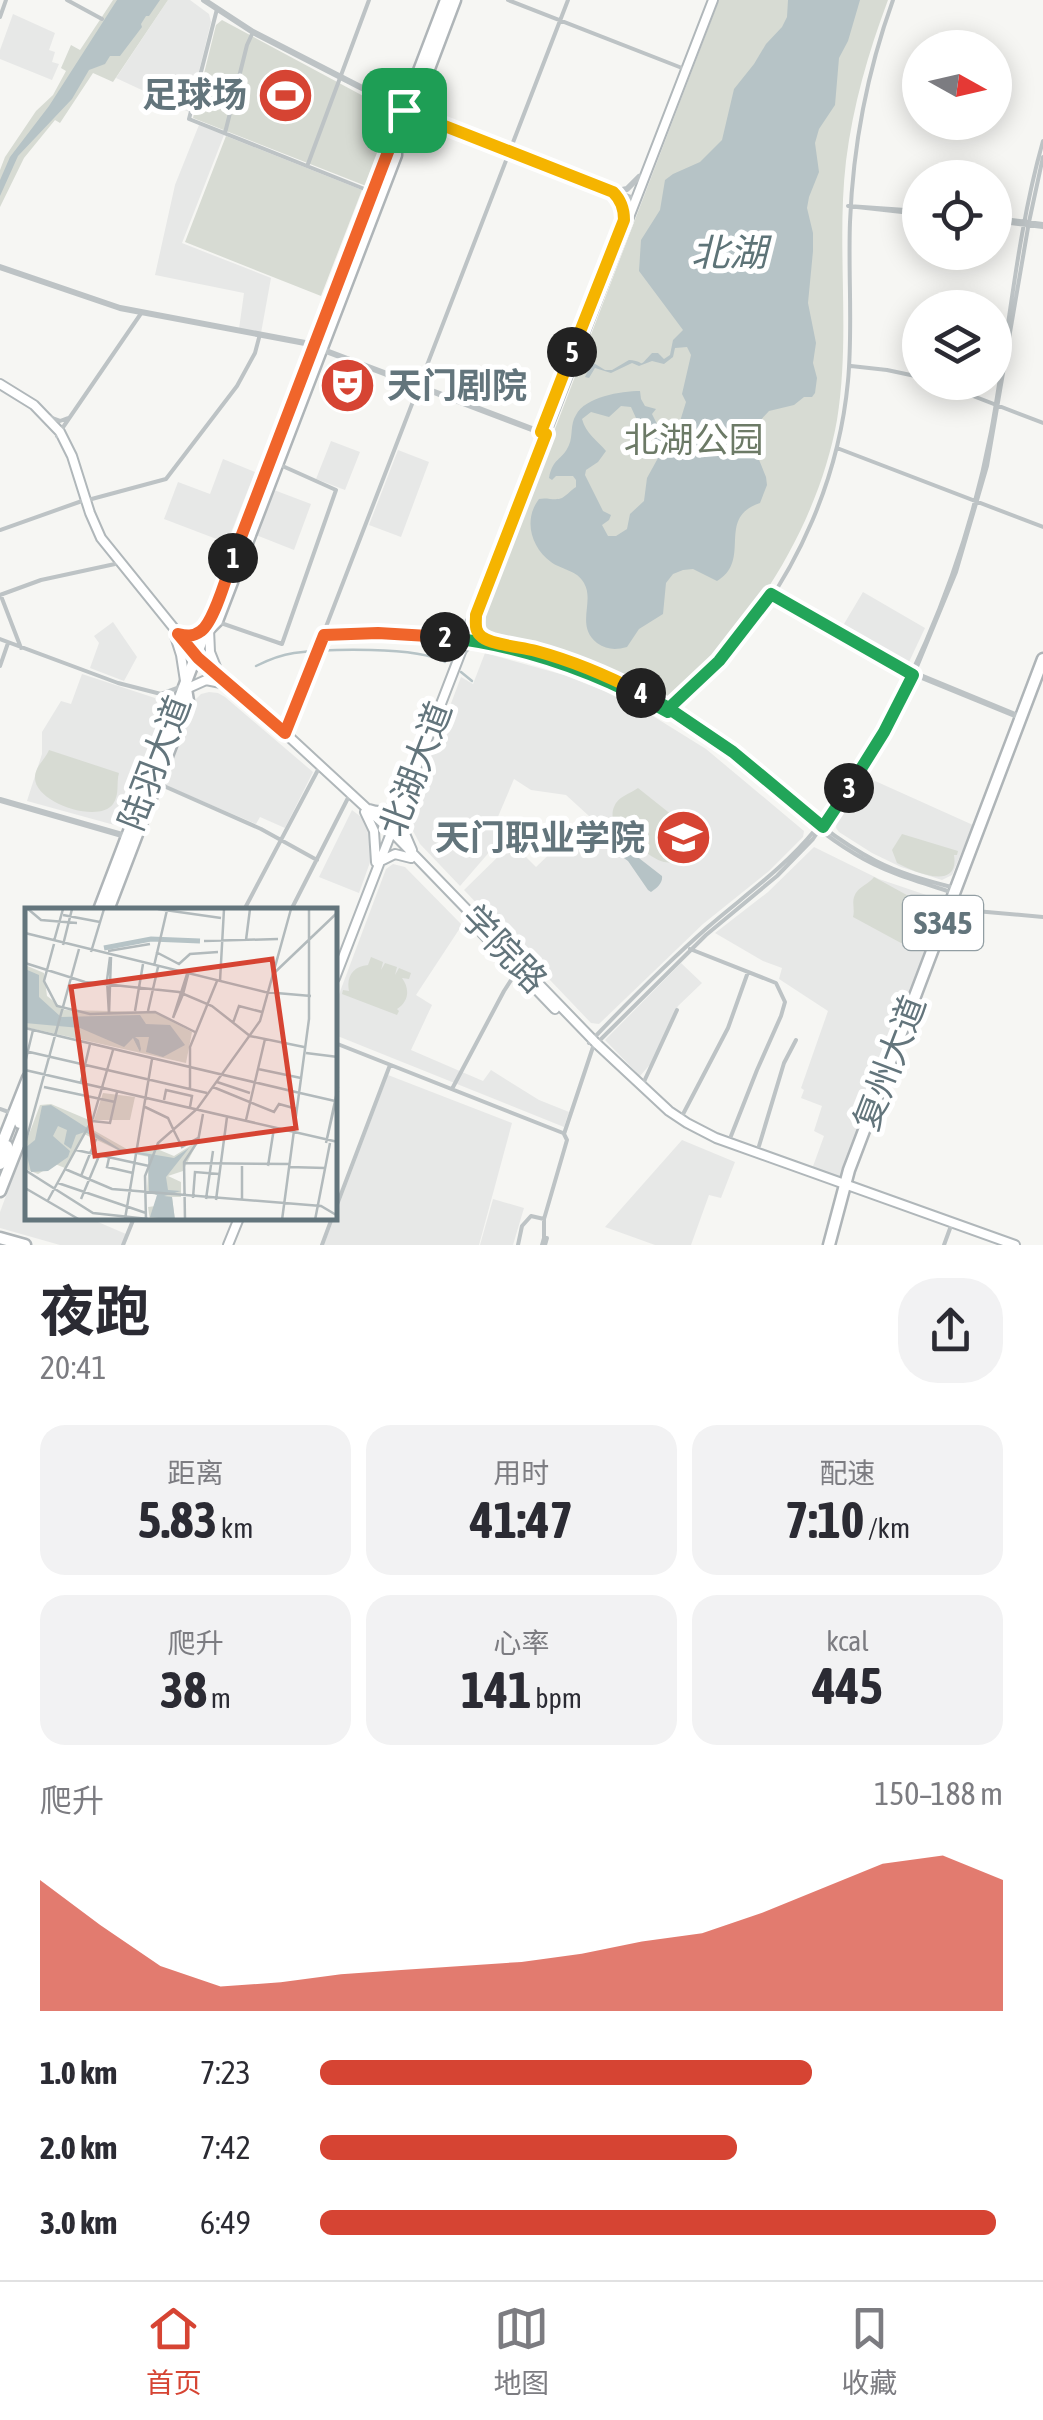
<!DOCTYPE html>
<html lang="zh">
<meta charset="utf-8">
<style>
:root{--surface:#fff;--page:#f2f2f3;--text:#2b2b33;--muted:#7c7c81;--line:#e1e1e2;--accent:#d64433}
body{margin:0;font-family:"Asap Condensed","Noto Sans SC",sans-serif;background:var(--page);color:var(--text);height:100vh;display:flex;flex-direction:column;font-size:38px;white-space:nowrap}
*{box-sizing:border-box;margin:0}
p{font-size:32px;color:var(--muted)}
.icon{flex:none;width:55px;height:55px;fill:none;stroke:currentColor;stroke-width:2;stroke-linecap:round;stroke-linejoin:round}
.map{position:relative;height:1245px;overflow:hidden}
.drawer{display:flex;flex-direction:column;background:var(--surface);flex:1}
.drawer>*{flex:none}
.needle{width:65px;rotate:98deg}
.buttons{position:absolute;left:902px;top:30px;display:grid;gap:20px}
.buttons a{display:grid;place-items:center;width:110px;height:110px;border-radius:50%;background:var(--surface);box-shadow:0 5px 25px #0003;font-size:50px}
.pin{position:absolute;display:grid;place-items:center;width:85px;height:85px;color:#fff;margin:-42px;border-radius:20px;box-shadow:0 5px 15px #0006}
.km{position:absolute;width:50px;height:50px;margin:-25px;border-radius:50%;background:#222;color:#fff;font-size:28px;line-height:50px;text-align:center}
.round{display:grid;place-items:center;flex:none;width:105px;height:105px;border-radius:40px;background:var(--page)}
.overview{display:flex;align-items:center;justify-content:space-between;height:170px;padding:0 40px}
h1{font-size:55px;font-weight:700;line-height:75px}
.figures{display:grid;grid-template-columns:repeat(3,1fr);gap:15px;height:170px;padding:10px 40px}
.figures div{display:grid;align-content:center;border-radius:25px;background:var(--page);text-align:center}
.figures b{font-size:50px;font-weight:700}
.figures small{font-size:28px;font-weight:400}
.figures p{font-size:28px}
.chart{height:280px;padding:20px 40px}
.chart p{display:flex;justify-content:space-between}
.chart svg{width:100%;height:180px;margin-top:10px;fill:var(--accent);opacity:.7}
ul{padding:0 40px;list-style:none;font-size:32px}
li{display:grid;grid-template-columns:160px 120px 1fr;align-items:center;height:75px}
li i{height:25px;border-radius:12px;background:var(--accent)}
.menu{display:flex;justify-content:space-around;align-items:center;height:140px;border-top:2px solid var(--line);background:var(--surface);font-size:28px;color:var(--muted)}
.menu a{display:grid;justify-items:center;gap:5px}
.menu .current{color:var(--accent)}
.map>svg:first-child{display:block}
.built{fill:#e7e8e7}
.green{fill:#d7dbd3}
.water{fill:#b6c3c6;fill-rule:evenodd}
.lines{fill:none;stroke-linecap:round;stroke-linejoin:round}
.stream{stroke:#b6c3c6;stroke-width:2.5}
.secondary-casing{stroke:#b0b7ba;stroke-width:12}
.primary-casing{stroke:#afb5b8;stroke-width:15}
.minor{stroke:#bdc3c5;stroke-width:4}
.tertiary{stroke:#bdc3c5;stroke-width:6}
.secondary{stroke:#fff;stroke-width:8}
.primary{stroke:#fff;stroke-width:10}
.split-1-casing{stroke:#fff;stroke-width:20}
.split-2-casing{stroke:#fff;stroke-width:20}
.split-3-casing{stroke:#fff;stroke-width:20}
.split-4-casing{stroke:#fff;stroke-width:20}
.split-5-casing{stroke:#fff;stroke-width:20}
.split-6-casing{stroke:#fff;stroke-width:20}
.split-1{stroke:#f0652b;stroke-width:12}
.split-2{stroke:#f0652b;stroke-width:12}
.split-3{stroke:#22a559;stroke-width:12}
.split-4{stroke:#22a559;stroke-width:12}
.split-5{stroke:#f5b400;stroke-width:12}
.split-6{stroke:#f5b400;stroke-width:12}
.labels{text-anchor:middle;stroke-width:10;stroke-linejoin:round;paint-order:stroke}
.shield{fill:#fff;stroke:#929ea3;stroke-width:2.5}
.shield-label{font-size:32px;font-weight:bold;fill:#63757c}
.poi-label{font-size:35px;font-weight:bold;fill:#63757c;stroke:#fff;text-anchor:end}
.park-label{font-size:35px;fill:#6c7a66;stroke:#fff}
.street-label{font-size:35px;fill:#63757c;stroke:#fff}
.water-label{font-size:38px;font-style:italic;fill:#5e7478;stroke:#fff}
.inset-river{fill:none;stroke:#b6c3c6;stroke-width:5}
.inset-road{fill:none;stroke:#b2babc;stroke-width:2.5}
.view{fill:#d64433;fill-opacity:0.15;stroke:#d64433;stroke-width:5}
.inset-edge{fill:none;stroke:#63757c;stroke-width:5}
</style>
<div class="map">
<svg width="1043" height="1245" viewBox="0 0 1043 1245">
<rect width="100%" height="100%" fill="#f6f6f3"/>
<!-- built -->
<path class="built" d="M168,0H190L209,14L211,22L189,112L116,78Z
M13,14L55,33L49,50L55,52L52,62L59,64L52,80L0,59V50Z
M199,125L224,135L182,243L271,278L261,333L239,329L244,293L155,275L175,185Z
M331,441L360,452L345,490L316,479Z
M398,450L429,462L401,537L369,525Z
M223,459L255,472L227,543L164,519L178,482L210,494Z
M274,490L311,504L294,550L256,535Z
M863,592L925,628L909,662L906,664L899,662L841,629Z
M113,622L137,657L124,681L90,668L99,643L94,636Z
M485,653L564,675L604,691L648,713L706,749L804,831L803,837L769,871L703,924L599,1024L591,1023L464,890L512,843L536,867L589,816L566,795L531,790L514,779L494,826L504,835L460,886L420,844L413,831L412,806L461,677L473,684Z
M82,674L155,698L162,704V713L118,826L27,801L42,754V732L61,701L71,704Z
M209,692L218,693L225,697L313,772L285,828L260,817L256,824L162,784L196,699L201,694Z
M864,776L973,825L952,875L942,880L901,867L872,853L839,832L836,828L837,817Z
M352,810L365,820L372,833L373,854L359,893L319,877Z
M814,847L879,879L944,901L842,1179L812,1169L824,1136L814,1131L822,1106L801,1098L804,1090L801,1088L828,1011L779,979L782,968L763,961L715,933L768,892Z
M393,864L405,867L462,925L416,995L432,1005L411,1050L483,1081L491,1070L539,1100L569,1112L564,1127L335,1035V1005L386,869Z
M681,963L702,983L678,1006L654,1060L640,1076L605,1040Z
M388,1075L512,1123L479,1245H324Z
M27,1139L28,1218H99L98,1222L126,1234L121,1245H60L0,1228V1212Z
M682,1140L735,1162L721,1198L709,1195L691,1245H655L605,1227Z
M493,1199L524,1208L513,1245H480Z"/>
<!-- green -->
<path class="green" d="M113,0H168L113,82L93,73L60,123L55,120L24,158L0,207V170L5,157L36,111L53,95L66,71L61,68L71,45L80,50Z
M719,0H888C868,53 853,106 846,161C836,247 851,334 837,420C823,499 780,582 727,642C711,661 691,678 673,696L667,697L582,657L544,644L487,632L480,625Z
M222,20L380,105C397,129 375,161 366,186L193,118L216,25Z
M226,136L362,190L321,296L185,242Z
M49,750L119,773C116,783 120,794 113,804C99,824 35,803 35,778C35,766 45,760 49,750Z
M638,788L692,831C687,840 689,852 679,859C674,862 670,863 664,862C653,860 618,833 614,823C612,818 612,811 614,807C618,796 630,794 638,788Z
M902,834L958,851L957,855H954C960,892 914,872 897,863L892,850Z
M874,877L934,910C931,918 935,928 928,936C923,942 917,943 912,949L853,917C855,910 852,904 854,897C858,886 868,885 874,877Z
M371,957L383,962L381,970L385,963L397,967L395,975L399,968L411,973L409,979L402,978C410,989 409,1001 397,1009L399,1011L397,1015L342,994L343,990L349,991C346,977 353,966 368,965Z"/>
<!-- water -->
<path class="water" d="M117,0H160L149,16H146L141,24L142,27L120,56H110L105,64L89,70L72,99L18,156L0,196V180L10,157L49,106Z
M788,0H860L848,41L839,58L835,105L819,129L815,143L819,172L809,197L807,208L813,233V251L808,303L816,343L813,363L817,378L815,393L812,397H804L794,405L769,411L756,425L753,434V445L766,477L767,485L760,503C715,518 753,560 717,581L693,569L683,570L673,574L666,583L663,614L639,629L627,647C616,650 607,650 597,643C575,625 595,602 584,583C577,570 562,570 551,562C531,547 523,520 539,499C547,497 555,501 562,498C566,496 571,490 576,487V480L573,476H556L552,480L549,478C553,457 562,461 569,445C573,436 570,424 576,415C585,397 621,391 640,391L641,399L645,406L656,409L652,414L659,428L668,436L677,431L686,402L682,394L691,355L687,347L675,348L673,357L664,364L652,361L639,366L632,363L611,373L595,368L589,378L585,377L592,362L605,370H612L629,360C647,361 636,370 652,353H658L664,359L670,355L673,340L683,330L639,271L641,240L660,210L665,180L673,174L700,162L722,140L734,89L754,64L766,44L782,27L787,17ZM621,406L631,407L636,418L644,421L651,430L644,442L646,444L651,437H654L658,458L647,478L644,501L630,514L627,529L616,536H608L602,525L609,520L611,515L603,511L585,475L586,470L598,462L606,451C597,440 586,434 582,419L591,412L609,417Z
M600,821L617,841L662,876C663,883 657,888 651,892L648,890L628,861L596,838L597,831L594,826Z"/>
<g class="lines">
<!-- stream -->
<path class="stream" d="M256,666C268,660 280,655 294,653C326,649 417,646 445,662
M461,672L472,681"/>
<defs>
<path id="secondary" d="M0,384L34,405L60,432L72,456L90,513L101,538L198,658L285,733L389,829L596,1043L669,1111L687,1123L716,1138L1015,1245
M209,629L210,652L218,672
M178,634C188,637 198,635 205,627
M175,636L181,655L185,681
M186,689L206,680L221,683
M369,809C386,815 393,808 402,795
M403,811V829L412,850
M365,812L374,831L376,862
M383,860L395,854L411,858
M482,933L555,1009
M335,978L713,0
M228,1245L239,1218"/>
<path id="primary" d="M418,82L427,74L455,0
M209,629L217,621L396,155V139
M99,910L446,0
M108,910L188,701L186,689
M20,1123L28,1104
M0,1149L28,1078
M0,1164L7,1146
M0,1191L28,1120
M0,1238L25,1245
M829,1245L849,1170L1043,659"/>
</defs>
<!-- secondary casing -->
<use href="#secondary" class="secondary-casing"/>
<!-- primary casing -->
<use href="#primary" class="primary-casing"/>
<!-- minor -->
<path class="minor" d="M67,0L102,19
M508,0L682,68
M217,9L189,119L367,190
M0,17L6,0
M225,133L247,45L253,32
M308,164L369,0
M920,211L848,206L920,214
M995,218L1043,224
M995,221L1043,227
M851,366L887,370L920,377
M937,382L1043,423
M49,417L60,421L68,418
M57,436L142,312
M837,448L1043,527
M88,500L166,479L237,386L255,353L260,334
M0,530L82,501
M0,595L41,580L115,564
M1,596L21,648
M476,620L477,631L483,637
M218,622L282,644L336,490L278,464
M326,631C465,622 600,654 713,737C768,777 815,830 876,861C901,874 929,881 955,888
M454,631L463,626L471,614
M324,635C462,626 599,659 712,741C761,776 803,823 855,854C886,873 920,882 954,893
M447,637L454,649L455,657
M0,639L118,683L161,694
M462,655L470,647L479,644
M0,666L8,643
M161,694L180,687
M161,694L168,701V712
M668,712C693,690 717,668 738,643C799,569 839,477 848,381C853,328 848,275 850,222C853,146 867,72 893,0
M1017,717L902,670L771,594L911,671L1020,716
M285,733L568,0
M157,783L261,829L317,860
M953,909L1043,917
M244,910L319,768
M291,910L349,796
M690,949L776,983L785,1002L781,1016L757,1070L731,1136
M335,1043L563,1133
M589,1043C627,1003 667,963 708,927C745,895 784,868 815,830C902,722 965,568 991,432C1009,335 1016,236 1043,141
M642,1086L677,1010
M452,1089L504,991L517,971
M0,1109L14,1114
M681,1118L728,1028L748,972
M759,1146L784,1063L796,1040
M335,1210L390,1065
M544,1238V1219
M123,1245L134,1218
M322,1245L332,1218
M518,1245L522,1226L531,1216L544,1219L567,1140L564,1134L593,1047L706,935L777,876L813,839L873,750L916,669L956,572L987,466L1029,222L1043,157
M542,1245L544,1238H547L545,1245
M944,1245L952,1223"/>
<!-- tertiary -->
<path class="tertiary" d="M204,0L253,32L405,110L636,200
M418,82L421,104L431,119
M382,98L402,95L411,87
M382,99L391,117L393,134
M396,139L413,127L430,123
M623,220L622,204L613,192L627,189L639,177
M0,267L120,308L305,343L545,434
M0,800L129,837"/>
<!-- secondary -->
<use href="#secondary" class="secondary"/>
<!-- primary -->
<use href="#primary" class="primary"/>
</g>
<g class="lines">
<defs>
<path id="split-1" d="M233,558L404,110"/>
<path id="split-2" d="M233,558C227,575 214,622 201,631C193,637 186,636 178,634L198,658L285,733L324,635L378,633L445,637"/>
<path id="split-3" d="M445,637C524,646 599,673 668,712L671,710L733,752L823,827L849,788"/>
<path id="split-4" d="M641,693L669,708L719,661L771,594L913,675L884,732L849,788"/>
<path id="split-5" d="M572,352L541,432L546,434L476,615C476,623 474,631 482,637C492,645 522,647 536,651C573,661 608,676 641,693"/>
<path id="split-6" d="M404,110L613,192C621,200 624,208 624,220L572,352"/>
</defs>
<!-- split-1 casing -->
<use href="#split-1" class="split-1-casing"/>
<!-- split-2 casing -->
<use href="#split-2" class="split-2-casing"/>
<!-- split-3 casing -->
<use href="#split-3" class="split-3-casing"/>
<!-- split-4 casing -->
<use href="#split-4" class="split-4-casing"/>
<!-- split-5 casing -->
<use href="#split-5" class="split-5-casing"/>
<!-- split-6 casing -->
<use href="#split-6" class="split-6-casing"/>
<!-- split-1 -->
<use href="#split-1" class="split-1"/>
<!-- split-2 -->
<use href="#split-2" class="split-2"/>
<!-- split-3 -->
<use href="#split-3" class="split-3"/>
<!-- split-4 -->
<use href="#split-4" class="split-4"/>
<!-- split-5 -->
<use href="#split-5" class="split-5"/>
<!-- split-6 -->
<use href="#split-6" class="split-6"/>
</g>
<!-- icons -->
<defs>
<symbol id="stadium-disc" viewBox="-11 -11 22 22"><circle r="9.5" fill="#d64433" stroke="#fff"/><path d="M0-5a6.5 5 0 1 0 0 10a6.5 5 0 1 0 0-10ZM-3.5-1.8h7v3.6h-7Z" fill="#fff"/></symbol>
<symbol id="theatre-disc" viewBox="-11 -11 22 22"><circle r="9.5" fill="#d64433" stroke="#fff"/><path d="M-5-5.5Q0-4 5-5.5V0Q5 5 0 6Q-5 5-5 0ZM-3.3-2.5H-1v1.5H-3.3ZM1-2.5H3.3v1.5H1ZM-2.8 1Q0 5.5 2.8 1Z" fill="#fff"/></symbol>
<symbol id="university-disc" viewBox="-11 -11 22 22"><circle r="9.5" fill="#d64433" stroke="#fff"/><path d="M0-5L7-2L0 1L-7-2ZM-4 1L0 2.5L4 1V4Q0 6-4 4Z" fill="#fff"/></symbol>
</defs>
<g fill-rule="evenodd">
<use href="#stadium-disc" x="254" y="64" width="63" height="63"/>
<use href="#theatre-disc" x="316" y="354" width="63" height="63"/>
<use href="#university-disc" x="652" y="806" width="63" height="63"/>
</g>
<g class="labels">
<!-- shield labels -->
<rect class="shield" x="903" y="896" width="80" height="54" rx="8"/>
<g class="shield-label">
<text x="943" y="934">S345</text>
</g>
<!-- poi labels -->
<g class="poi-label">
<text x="247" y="107">足球场</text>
<text x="387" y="398" text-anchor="start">天门剧院</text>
<text x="645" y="850">天门职业学院</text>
</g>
<!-- park labels -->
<g class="park-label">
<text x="694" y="452">北湖公园</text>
</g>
<!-- street labels -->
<g class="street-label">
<text transform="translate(155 763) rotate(-69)" y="12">陆羽大道</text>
<text transform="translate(416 769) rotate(-69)" y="12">北湖大道</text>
<text transform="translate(504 949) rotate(46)" y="12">学院路</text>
<text transform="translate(890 1063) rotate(-69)" y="12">复州大道</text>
</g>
<!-- water labels -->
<g class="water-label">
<text x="729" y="266">北湖</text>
</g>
</g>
<!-- overview -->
<g transform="translate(25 908)">
<rect width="312" height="312" fill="#f6f6f3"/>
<path d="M0,57L19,65L22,88L40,102L129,104L167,124L161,155L0,119ZM78,185L110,189L105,212H69ZM26,196L64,212L63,219L107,244L132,241L149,248L173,233L158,263L143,268L156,274V289H147L150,312H125L123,299L131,298L132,287L122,285L124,249L95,243L59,226L40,260L30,256L13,266L3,262L0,237L15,197Z" fill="#d7dbd3"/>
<path d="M0,61L14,67V89L36,109L115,107L121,116L145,117L160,137L138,149L121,144L124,129H110L114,132L116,141L115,144L108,130L99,139L55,120L0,115ZM26,197L95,241L149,250L164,240L141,269L143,282L156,283L139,288L147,289L150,312L125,309L132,287L124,284L123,248L95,243L60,224L51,227L46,241L39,236L42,222L33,218L28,228L45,243L43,249L23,263L6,264L0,240L10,232L17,198Z" fill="#b6c3c6"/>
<path class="inset-river" d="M79,40L126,31L175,33"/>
<path class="inset-road" d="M3,1L16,12L52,15M133,1L196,10M38,7L75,14M0,25L240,84L286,88M221,32L225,1M29,33L38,1M179,33L253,31M29,36L19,73L32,98L65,106L130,104L170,124M38,37L47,1M83,43L125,36M66,44L79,1M131,44L154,56L165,46L193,44M85,49L82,72L84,106L86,49M0,55L60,74L154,84L187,98L225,128L279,139M129,58L142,2M162,66L163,67L158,86L148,110ZM247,67L313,4M195,73L199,1M110,103L118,56M123,103L133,59M208,115L214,98L237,104M0,120L275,185M0,143L182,185M281,145L313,149M0,155L8,122M233,161L276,170M0,162L313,234M56,174L65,136M192,174L225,185M19,179L90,194M188,179L249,204L254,196L272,201M313,179L301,235L313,183M165,181V139L192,73M275,185L310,193M139,192L141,182L167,188L165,199M118,198L143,210L149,223M221,212L240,131M67,213L85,215L92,184M149,223L157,239L173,230M0,236L54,41M51,242L124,258M84,250L82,259L108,265M159,255L265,256M217,258V293M243,258L249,220M264,259L300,260M40,261L87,281L296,298L313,308M0,262L68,305L123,311M56,268L71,231M33,275L121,305M0,280L55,312M168,290L170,264L194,266M56,291L74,248M181,291L188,243M191,292L202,209M22,294L68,210L88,142M100,311L127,151M121,312L120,268L133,235L172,201L235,113L266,1M160,312L159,254L173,233L178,206M257,312L284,111V1M290,312L305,235"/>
<path class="view" d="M247,51L271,220L70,248L46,79Z"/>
<rect width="312" height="312" class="inset-edge"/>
</g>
</svg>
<div class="buttons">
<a><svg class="needle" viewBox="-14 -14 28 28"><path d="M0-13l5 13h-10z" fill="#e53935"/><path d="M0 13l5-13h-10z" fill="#7c7c81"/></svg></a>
<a><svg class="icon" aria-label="locate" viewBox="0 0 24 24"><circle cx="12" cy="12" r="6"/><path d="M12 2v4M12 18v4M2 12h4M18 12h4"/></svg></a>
<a><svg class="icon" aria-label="layers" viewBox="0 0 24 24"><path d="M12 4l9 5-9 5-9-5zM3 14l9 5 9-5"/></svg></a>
</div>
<div class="pin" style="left:404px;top:110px;background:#1e9e55"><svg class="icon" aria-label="arrive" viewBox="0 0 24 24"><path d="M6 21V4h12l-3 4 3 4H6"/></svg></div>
<b class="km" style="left:233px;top:558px">1</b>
<b class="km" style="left:445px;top:637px">2</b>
<b class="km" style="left:849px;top:788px">3</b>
<b class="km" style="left:641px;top:693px">4</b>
<b class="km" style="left:572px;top:352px">5</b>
</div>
<section class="drawer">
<div class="overview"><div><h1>夜跑</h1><p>20:41</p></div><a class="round"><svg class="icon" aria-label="share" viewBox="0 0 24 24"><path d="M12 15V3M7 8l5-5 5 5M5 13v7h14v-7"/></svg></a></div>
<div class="figures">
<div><p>距离</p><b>5.83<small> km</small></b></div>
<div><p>用时</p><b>41:47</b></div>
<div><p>配速</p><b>7:10<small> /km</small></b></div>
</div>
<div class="figures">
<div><p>爬升</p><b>38<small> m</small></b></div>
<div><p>心率</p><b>141<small> bpm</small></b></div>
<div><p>kcal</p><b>445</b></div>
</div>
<div class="chart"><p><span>爬升</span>150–188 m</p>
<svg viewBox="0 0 160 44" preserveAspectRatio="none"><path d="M0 44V12L10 23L20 33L30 38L40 37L50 35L60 34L70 33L80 32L90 30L100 27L110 25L120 20L130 14L140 8L150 6L160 12V44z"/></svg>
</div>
<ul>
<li><b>1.0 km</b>7:23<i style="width:72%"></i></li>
<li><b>2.0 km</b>7:42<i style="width:61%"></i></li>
<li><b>3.0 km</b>6:49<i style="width:99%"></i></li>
</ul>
</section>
<nav class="menu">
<a class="current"><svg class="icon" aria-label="home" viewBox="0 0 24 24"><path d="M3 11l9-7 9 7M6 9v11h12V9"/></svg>首页</a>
<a><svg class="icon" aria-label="map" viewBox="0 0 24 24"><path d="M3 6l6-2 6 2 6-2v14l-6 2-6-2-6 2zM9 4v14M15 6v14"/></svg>地图</a>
<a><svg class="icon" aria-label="saved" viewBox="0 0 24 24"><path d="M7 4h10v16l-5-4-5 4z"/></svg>收藏</a>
</nav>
